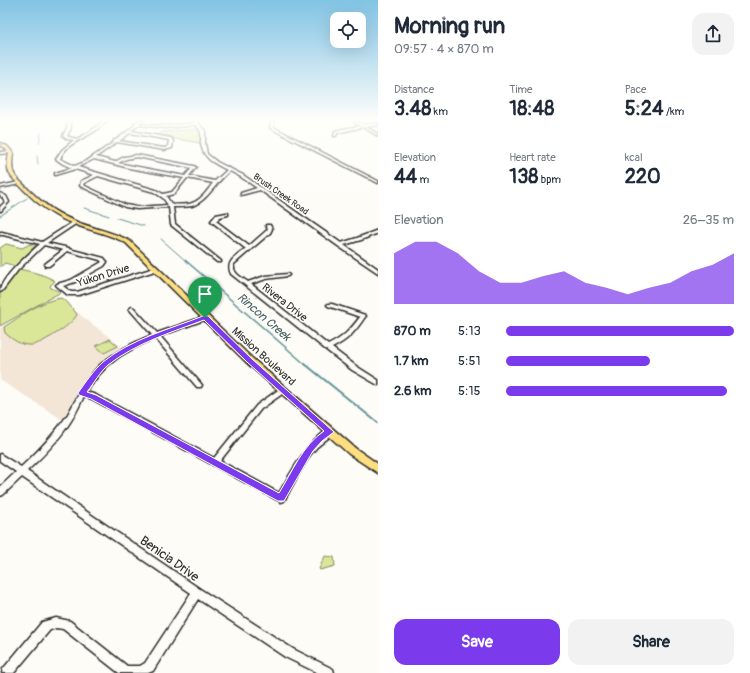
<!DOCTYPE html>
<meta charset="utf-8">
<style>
:root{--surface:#fff;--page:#f2f2f3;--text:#1f2937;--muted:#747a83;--accent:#7c3aed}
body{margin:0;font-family:Pangolin,sans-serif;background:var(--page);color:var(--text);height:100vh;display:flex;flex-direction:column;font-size:15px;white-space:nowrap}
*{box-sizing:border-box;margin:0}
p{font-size:13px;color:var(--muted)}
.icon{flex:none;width:22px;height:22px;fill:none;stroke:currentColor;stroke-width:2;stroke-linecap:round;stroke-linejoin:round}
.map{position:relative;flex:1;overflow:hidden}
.drawer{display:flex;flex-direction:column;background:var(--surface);width:372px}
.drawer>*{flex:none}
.tools{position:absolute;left:330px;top:12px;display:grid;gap:8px}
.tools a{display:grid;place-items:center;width:36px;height:36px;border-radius:8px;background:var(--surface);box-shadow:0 4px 16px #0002;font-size:20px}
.pin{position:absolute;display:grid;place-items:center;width:34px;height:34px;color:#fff;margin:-41px -17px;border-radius:50% 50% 50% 0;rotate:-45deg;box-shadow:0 0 4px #0007}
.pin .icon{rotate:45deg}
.round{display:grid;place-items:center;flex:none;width:42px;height:42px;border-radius:12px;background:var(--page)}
.summary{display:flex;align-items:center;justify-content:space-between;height:68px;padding:0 16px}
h1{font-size:22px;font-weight:700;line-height:30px}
.metrics{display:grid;grid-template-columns:repeat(3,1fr);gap:6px;height:68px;padding:4px 16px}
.metrics div{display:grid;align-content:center}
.metrics b{font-size:20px;font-weight:700}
.metrics small{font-size:11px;font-weight:400}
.metrics p{font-size:11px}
.chart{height:112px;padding:8px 16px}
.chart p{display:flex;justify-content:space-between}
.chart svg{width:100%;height:72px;margin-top:4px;fill:var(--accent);opacity:.7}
.action{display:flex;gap:8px;margin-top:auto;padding:8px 16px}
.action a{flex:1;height:46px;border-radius:12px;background:var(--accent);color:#fff;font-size:16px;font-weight:700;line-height:46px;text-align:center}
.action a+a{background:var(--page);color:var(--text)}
ul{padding:0 16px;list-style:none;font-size:13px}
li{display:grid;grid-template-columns:64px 48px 1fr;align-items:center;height:30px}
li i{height:10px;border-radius:5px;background:var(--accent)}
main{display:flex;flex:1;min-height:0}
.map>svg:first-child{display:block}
.built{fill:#f3e6d7}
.green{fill:#dae698;stroke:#828862}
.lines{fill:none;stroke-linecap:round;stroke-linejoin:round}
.stream-far2{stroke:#629396;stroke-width:1}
.stream-far1{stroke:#629396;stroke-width:1.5}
.stream{stroke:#629396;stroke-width:2}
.minor-casing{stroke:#2b2b2b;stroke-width:3}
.major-casing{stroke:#2b2b2b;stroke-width:3}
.minor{fill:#fdfcf7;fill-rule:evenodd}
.major{fill:#fedf80;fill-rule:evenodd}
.route{fill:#7c3aed;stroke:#fff;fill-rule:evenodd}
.labels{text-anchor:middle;stroke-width:3.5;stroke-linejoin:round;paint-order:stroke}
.far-street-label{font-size:9px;fill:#2b2b2b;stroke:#fdfcf7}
.street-label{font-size:11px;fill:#2b2b2b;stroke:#fdfcf7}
.water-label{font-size:12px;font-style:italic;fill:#475f61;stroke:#fdfcf7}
.near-street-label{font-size:13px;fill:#2b2b2b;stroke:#fdfcf7}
</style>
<main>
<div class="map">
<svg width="378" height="673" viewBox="0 0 378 673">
<rect width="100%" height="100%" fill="#fdfcf7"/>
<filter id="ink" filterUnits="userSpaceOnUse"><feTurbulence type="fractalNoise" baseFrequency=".025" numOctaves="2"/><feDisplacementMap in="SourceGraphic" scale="8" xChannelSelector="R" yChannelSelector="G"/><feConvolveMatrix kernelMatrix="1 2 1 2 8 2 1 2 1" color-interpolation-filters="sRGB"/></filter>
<g filter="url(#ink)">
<!-- built -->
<path class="built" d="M57,297L122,347L107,357L94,369L80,387L63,420L0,380V328Z"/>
<!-- green -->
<path class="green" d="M197,129C202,132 201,138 200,143L157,136L162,132Z
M6,244L22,248L30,244L36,245L15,266L5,263L0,267V248Z
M19,269C32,272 44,274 55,281L50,286L51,288L61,292L0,326V294Z
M61,298L67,302L77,314C75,323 42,344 32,345C21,346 13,340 5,333L4,327C21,316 40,301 61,298Z
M110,339L118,346L104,353L96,346Z
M325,556L334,557L335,566L320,570L319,569Z"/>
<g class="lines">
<!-- stream-far2 -->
<path class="stream-far2" d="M39,143L41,133
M37,156L38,164
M84,208L109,216
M0,216L27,198
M117,218L144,226
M161,239L186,261"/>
<!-- stream-far1 -->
<path class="stream-far1" d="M185,260L306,365"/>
<!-- stream -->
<path class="stream" d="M305,364L378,423"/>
<defs>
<path id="minor" d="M68,119H70L71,128L67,136L69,137L77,139L91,131L106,119H109C103,124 98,129 92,133C80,140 65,145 60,159L75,166L88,160L114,142V140H116L128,131L135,125L134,123H136L140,119H143L139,124L166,126L195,123L192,119H195L205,131V143L207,154L217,162L243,175L341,243L357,238L378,230V233L361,240L344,245L378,269V273L338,246L260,190L241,195V193L257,188L241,177L230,171C216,181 209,200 192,206C186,207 179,207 173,207L175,224L221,261V262H217L171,225L169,207L137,209L125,207L80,186L81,181L94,175L75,169L55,175V173L72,168L63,164L56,159L62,150L74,140L67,139L63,136L67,128ZM138,125L166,128L196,125C203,133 201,134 201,143C203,159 214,163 227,170L215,181L189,176L196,167L194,166L137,155L124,157L115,162L96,157L117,142L164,150L172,148L173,141L171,138L131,131ZM130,133L169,140L168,147L164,148L119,141ZM137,157L192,168L185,176L118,163L126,159ZM94,159L129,168L184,178L172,192L163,194L156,190L78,167ZM98,176L154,192L163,198L168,205L137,207L126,205L83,185L84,183ZM187,178L213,183C207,191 200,202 189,204C183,205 177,204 172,205L166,196L174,194Z
M272,119H274L273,127L378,181V183L270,128Z
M350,119H353L364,125L378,123V125L366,127L378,134V136L363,127L337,133L336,136H334L335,131L342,129L361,126Z
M11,151V153H10L0,154V152Z
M19,182H20V184L0,188V186Z
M0,193L6,196L9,202L1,211H0V207L5,202L3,198L0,196Z
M226,213H228V215L220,217L216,221L249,246L266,231L268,229L266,226V225H270L272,229L270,233L234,264C232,273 241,277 248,282L265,276L288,274L289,275L288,276L266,279L251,284L328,345C343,338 350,330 360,317L328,306L327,305L328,304H332L365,315L366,316L365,317C355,332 348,340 332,348L356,366L378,380V385L352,370L325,349L231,274C225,261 236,257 246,249L211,221L216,215Z
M73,222L77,223L47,243L69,248V249L104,258L107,262L104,266L75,282L63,286L71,292H77L154,268H158L159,269L158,270L79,295H68L57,286L56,285L57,284L71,280L102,262L100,260L67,251L49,266H45V264L63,250L44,245L18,270L2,291L0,292C0,278 29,254 40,244L3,235H0V232H2L42,242Z
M132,307L134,308L157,333L203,317H207L208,318L207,319L160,336L202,385L201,387H197L155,338C125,352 104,362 87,392L96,395L214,458L257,405L281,388H285L286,390L285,392L261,409L220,461L279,493C293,469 305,446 327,430L330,429L333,430L334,432L333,434L317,447L310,455L299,473L284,501L281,502L92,399L84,396C79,407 74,417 67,427C56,443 42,457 27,471L200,589L293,649L333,669L334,673H318L285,657L198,599L153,671L148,673H119L63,629L56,628L50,630L14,673H2L3,669L42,622L56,618L70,621L127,666H140L145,663L191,593L22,477L3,495L0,496V487L16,472L0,461V454L21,467C38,451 55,434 68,414C77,398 84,382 97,368C112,353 133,343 152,335L130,310L129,309Z"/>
<path id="major" d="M0,143L7,146L13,153C10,175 14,175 29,190C43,204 59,215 77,222C95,229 114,232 130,241L253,359L355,448L378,464V473L349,454L247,363L126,243C110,234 91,231 74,224C54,217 39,205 24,190C10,175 5,175 9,153L5,148L0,145Z"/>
</defs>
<!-- minor casing -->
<use href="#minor" class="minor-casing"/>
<!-- major casing -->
<use href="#major" class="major-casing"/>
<!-- minor -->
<use href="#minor" class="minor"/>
<!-- major -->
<use href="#major" class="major"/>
</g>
</g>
<!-- sky -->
<linearGradient id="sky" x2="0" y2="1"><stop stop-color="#81c3e4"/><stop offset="0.56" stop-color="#fefefb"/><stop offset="1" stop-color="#fefefb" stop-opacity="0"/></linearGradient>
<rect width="378" height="213" fill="url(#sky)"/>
<!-- route -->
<path class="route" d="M203,316H208L252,359L334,432L322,441L313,451L284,501H278L91,399L79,395L78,393C85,383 94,370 103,362C131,339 170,329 203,316ZM204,320L247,362L324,431C303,445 292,472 279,493L96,395L87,392C94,383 100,372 108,365C136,343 172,332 204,320Z"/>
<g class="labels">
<!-- far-street labels -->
<g class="far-street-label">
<text transform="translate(281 194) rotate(35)" y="3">Brush Creek Road</text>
</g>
<!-- street labels -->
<g class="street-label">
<text transform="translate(103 275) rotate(-17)" y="4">Yukon Drive</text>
<text transform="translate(285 302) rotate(38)" y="4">Rivera Drive</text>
<text transform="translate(264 356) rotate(42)" y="4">Mission Boulevard</text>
</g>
<!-- water labels -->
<g class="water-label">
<text transform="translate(264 317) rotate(41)" y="4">Rincon Creek</text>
</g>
<!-- near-street labels -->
<g class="near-street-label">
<text transform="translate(170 558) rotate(35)" y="5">Benicia Drive</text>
</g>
</g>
</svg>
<div class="tools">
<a><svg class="icon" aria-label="locate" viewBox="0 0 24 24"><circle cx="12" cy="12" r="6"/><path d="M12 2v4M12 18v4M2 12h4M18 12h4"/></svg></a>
</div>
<div class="pin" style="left:205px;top:318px;background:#1e9e55"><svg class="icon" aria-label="arrive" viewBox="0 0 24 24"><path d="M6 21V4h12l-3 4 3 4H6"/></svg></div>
</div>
<section class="drawer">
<div class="summary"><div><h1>Morning run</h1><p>09:57 · 4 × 870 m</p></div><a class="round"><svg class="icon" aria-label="share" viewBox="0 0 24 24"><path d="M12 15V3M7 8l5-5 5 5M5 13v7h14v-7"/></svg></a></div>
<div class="metrics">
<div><p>Distance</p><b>3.48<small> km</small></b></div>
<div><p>Time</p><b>18:48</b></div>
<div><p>Pace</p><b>5:24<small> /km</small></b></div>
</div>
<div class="metrics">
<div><p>Elevation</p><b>44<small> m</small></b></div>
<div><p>Heart rate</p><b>138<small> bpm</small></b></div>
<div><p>kcal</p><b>220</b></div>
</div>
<div class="chart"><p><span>Elevation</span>26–35 m</p>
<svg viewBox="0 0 160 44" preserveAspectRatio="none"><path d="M0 44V13L10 6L20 6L30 13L40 24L50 31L60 31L70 27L80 24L90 31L100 34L110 38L120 34L130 31L140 24L150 20L160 13V44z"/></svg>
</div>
<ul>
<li><b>870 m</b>5:13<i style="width:100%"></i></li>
<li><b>1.7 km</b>5:51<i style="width:63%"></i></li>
<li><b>2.6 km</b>5:15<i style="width:97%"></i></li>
</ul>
<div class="action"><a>Save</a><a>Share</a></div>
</section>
</main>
